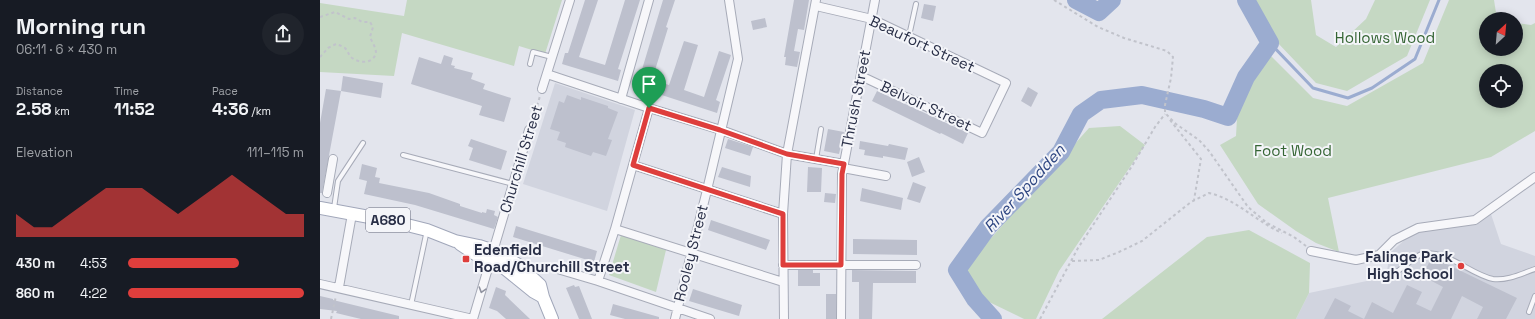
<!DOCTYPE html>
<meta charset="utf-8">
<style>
:root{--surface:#171b24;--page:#20242c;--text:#f1f3f6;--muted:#9ea1a6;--accent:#de3e3c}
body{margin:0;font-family:"Space Grotesk",sans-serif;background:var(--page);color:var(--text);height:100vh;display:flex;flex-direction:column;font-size:15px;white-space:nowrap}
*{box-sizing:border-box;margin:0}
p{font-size:13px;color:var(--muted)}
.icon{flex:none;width:22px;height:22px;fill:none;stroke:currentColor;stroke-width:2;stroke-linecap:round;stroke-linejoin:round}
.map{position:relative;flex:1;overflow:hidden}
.panel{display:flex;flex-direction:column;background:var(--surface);width:320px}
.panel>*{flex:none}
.needle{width:26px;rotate:26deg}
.fabs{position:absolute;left:1159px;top:12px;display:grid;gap:8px}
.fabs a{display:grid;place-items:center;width:44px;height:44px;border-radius:50%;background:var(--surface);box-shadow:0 2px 10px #0003;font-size:20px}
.pin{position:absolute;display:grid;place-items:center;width:34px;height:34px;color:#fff;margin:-41px -17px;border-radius:50% 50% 50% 0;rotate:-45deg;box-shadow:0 0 4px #0007}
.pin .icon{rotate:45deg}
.round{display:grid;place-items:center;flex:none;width:42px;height:42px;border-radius:21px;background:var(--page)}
.summary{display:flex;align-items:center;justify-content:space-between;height:68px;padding:0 16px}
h1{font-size:22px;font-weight:800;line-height:30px}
.figures{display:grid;grid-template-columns:repeat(3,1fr);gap:6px;height:68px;padding:4px 16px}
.figures div{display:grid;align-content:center}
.figures b{font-size:17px;font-weight:800}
.figures small{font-size:11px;font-weight:400}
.figures p{font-size:11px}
.chart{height:112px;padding:8px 16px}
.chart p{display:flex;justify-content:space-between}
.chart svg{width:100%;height:72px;margin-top:4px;fill:var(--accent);opacity:.7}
ul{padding:0 16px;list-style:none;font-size:13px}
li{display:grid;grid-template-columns:64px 48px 1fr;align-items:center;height:30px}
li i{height:10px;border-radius:5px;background:var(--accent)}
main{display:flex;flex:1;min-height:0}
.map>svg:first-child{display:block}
.built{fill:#d1d4df}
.green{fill:#c5d8c3;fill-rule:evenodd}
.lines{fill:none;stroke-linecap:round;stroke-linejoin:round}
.stream{stroke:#9bacd0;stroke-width:3}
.river{stroke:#9bacd0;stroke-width:18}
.building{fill:#bdc0cd}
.service-casing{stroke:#a7abb8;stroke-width:6}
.minor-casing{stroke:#a7abb8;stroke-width:10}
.primary-casing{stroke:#a1a7ba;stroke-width:14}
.path{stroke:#c1c3cb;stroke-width:2;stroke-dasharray:3 3;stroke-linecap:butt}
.service{stroke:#f7f7fa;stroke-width:4}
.minor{stroke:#f7f7fa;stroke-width:8}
.primary{stroke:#fff;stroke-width:12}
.oneway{stroke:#9093a0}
.route-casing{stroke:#fff;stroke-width:8}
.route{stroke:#de3e3c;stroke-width:5}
.poi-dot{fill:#de3e3c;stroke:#f4f5f9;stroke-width:1.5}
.labels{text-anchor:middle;stroke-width:4;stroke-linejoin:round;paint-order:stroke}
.shield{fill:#f4f5f9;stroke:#666a7c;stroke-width:1}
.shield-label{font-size:14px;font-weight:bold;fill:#292f47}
.park-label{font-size:15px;fill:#356534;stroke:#f4f5f9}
.street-label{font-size:15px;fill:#292f47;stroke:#f4f5f9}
.poi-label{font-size:15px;font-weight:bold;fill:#292f47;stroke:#f4f5f9;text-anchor:start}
.water-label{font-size:16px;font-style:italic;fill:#2d4581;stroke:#f4f5f9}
</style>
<main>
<section class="panel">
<div class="summary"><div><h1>Morning run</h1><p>06:11 · 6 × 430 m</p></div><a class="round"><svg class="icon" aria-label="share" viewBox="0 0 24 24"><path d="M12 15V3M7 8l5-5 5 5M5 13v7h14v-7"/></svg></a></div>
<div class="figures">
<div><p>Distance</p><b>2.58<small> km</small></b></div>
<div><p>Time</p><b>11:52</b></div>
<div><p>Pace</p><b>4:36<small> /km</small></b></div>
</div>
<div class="chart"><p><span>Elevation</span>111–115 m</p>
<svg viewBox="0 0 160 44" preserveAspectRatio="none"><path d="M0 44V30L10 38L20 38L30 30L40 22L50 14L60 14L70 14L80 22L90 30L100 22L110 14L120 6L130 14L140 22L150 30L160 30V44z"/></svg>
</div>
<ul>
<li><b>430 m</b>4:53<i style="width:63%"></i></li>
<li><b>860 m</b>4:22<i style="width:100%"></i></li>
</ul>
</section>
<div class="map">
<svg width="1215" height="319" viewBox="0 0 1215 319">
<rect width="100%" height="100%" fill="#e3e5ed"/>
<!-- built -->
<path class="built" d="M235,83L315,110L287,211L203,184Z
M1171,214L1181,244L1215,256V319H976L989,293L1066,277L1070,253L1097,229L1155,225Z"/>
<!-- green -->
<path class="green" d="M87,0H242L225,54L199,46L194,66L82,33L74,76L0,72V3L84,16Z
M935,0H991L996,35L1016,47L1046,19L1055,0H1110L1087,56L1027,91L996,83L956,41Z
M1129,0H1174L1177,19H1166V49H1196V23L1211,25L1215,23V131L1171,157L1008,198L1019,252L996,243L976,231L938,204L900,145L916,136L917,118L927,91L949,54L993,98L1027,106L1103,63ZM1166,71H1196V101H1166Z
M800,126L825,145L739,271L716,319H704L665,300L640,273L769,128Z
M929,230L990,263L989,293L976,319H782L887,237Z
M301,235L346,250L336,292L289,275Z"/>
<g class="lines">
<!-- stream -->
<path class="stream" d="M950,43L993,88L1028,98L1052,88L1095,59L1119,0"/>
<!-- river -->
<path class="river" d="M756,0L779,12L792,0
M673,319L655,299L637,270L668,227L741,152L761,114L781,100L822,95L884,109L908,117L926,77L950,43L926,0"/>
</g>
<!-- building -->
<path class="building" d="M265,0H278L259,57L285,65L305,0H320L298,69L301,70L298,81L242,64L245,53H248Z
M343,0H355L346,27L348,28L332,80L349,85L364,41L378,45L364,90L384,97L399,51L411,55L396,100L400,102L397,113L314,86L317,75L320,76Z
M474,0H489L484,30L478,29L474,51L480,52L477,67L465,65L466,57H464Z
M604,4L616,6L613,21L601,18Z
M445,18L447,27L433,30L431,21Z
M124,55L133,58L131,65L135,66L134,68L153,73L151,79L165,84L163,89L191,98L184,122L159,115L162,106L91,84L99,57L121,64Z
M23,76L63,83L61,98L21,91Z
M708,87L718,93L711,107L701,101Z
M6,89L21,91L2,193H0V123Z
M557,91L648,133L643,144L621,133L620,134L552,101Z
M247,95L261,100V97L288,106V108L298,112L288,139L292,140L286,156L273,152L271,156L245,147L246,143L237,140L240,132L230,129L239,101L244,103Z
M508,129L524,132L519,154L504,151Z
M151,139L187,151L181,170L149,160L153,148L148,146Z
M408,139L433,147L430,156L405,148Z
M540,141L568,146L569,144L588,148L585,160L563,156V158L544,155L545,150L539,149Z
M599,157L605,172L592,177L587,162Z
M42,164L57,168L55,177L60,178L59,183L109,193L140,204V206L162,213V212L166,213L167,209L175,211L174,215L178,217L174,229L95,205L44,194L47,181L39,179Z
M402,167L431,176L430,187L398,177Z
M488,167L502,168L501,192H487Z
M593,182L606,187L600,203L587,199Z
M542,188L583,198L581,210L540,201Z
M505,193L516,194L515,203L504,202Z
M391,220L450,240L446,250L388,230Z
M196,226L277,251L274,262L193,237Z
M533,239L597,240V255L533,254Z
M1112,257L1197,298L1186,319H1157L1163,307L1142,296L1131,319H1004L1015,298L1031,306L1028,311L1044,319L1052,302L1073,313L1087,285L1102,292L1096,304L1111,311L1123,287L1102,276Z
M478,270H493V273H500V286H478Z
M532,270L596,271V283H553L552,319H539V282H532Z
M254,285L255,287L259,286L272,319H259L246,288Z
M176,287L186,291L185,295L210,319H186L177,311L169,308Z
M373,289L422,305L419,316L369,301Z
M506,294H516V319H506Z
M0,296L13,299V300L79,316V319H41L16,313L17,311L0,309Z
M293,304L339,317V319H305L290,315Z"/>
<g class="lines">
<defs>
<path id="service" d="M589,36L596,4
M210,64L213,52L232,57
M83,155L193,184
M496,159L501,129
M14,208L18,181L43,143
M1068,279C1075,274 1095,256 1102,254C1125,248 1151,275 1173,279C1187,281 1203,273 1215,269
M91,305L107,230
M1209,312L1215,296"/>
<path id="minor" d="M496,6L552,19L686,83L662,133L541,76
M227,74L329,108L401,130L467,154L524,164
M222,89L250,0
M301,99L329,0
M313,165L463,214
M523,168L566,176
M7,193L13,159
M295,229L463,282
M991,251L1036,260L1059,255L1074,240L1098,228L1155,220L1215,177
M463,265H596
M234,268L278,281L390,319
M278,281L295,229L329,108
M0,284L153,319
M19,287L32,214
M153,319L209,130
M355,319L387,190L418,59L409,0
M464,319L463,214L467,154L496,0
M521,319L522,174L555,0"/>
<path id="primary" d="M0,208L71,221L107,230L135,241L159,246L174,251L197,264L220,285L223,297L232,319
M140,244L155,254L183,267L214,292L223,297"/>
</defs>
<!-- service casing -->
<use href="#service" class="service-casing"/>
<!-- minor casing -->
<use href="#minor" class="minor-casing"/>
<!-- primary casing -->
<use href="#primary" class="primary-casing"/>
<!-- path -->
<path class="path" d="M734,0L778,27L804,38L847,51L853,57L851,78L845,105V113L856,124L879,140L889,151L928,207L947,223L974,237L986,246
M0,17L15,12L29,19L35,18L42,22H50L53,27L50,37C53,45 61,53 51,60C45,64 34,61 30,56C28,53 27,50 25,48C22,46 19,45 16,44L8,48L0,57
M850,120L881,159L874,200
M212,123L220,96
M752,261L779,260L799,252L822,241L871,202L889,193C916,199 937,222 962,233
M11,319L16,296
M720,319L758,248L812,166L835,127L845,114"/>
<!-- service -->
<use href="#service" class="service"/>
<!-- minor -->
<use href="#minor" class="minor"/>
<!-- primary -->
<use href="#primary" class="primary"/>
</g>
<!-- one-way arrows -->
<defs><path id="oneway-chevron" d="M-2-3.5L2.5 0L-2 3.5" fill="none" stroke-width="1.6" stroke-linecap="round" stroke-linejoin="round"/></defs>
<use class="oneway" href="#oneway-chevron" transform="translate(162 290) rotate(107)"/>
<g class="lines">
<defs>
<path id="route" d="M329,108L400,130L467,154L524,164L522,174L521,265H463V214L313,165Z"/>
</defs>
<!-- route casing -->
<use href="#route" class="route-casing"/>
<!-- route -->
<use href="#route" class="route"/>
</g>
<!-- markers -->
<g class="poi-dot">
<rect x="142" y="255" width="8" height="8" rx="2"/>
<circle cx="1141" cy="266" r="4"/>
</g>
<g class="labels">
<!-- shield labels -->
<rect class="shield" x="46" y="208" width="44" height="24" rx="3"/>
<g class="shield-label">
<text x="68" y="225">A680</text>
</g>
<!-- park labels -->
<g class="park-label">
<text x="1065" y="43">Hollows Wood</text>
<text x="973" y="156">Foot Wood</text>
</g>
<!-- street labels -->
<g class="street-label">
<text transform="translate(602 44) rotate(25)" y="5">Beaufort Street</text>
<text transform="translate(536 99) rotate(-79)" y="5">Thrush Street</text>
<text transform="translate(606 106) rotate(25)" y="5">Belvoir Street</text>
<text transform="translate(201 159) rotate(-73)" y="5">Churchill Street</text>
<text transform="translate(371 253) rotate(-76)" y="5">Rooley Street</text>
</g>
<!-- poi labels -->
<g class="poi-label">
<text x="154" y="255">Edenfield<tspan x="154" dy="17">Road/Churchill Street</tspan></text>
<text x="1133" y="262" text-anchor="end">Falinge Park<tspan x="1133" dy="17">High School</tspan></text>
</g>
<!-- water labels -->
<g class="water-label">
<text transform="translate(704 188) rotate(-48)" y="6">River Spodden</text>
</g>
</g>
</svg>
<div class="fabs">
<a><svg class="needle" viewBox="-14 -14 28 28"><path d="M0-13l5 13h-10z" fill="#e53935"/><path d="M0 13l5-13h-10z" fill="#9ea1a6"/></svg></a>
<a><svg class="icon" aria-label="locate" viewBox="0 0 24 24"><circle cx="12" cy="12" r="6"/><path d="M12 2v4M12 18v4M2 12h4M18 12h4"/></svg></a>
</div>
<div class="pin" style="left:329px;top:108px;background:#1e9e55"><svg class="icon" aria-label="arrive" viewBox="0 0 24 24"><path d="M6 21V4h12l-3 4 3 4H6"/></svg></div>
</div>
</main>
